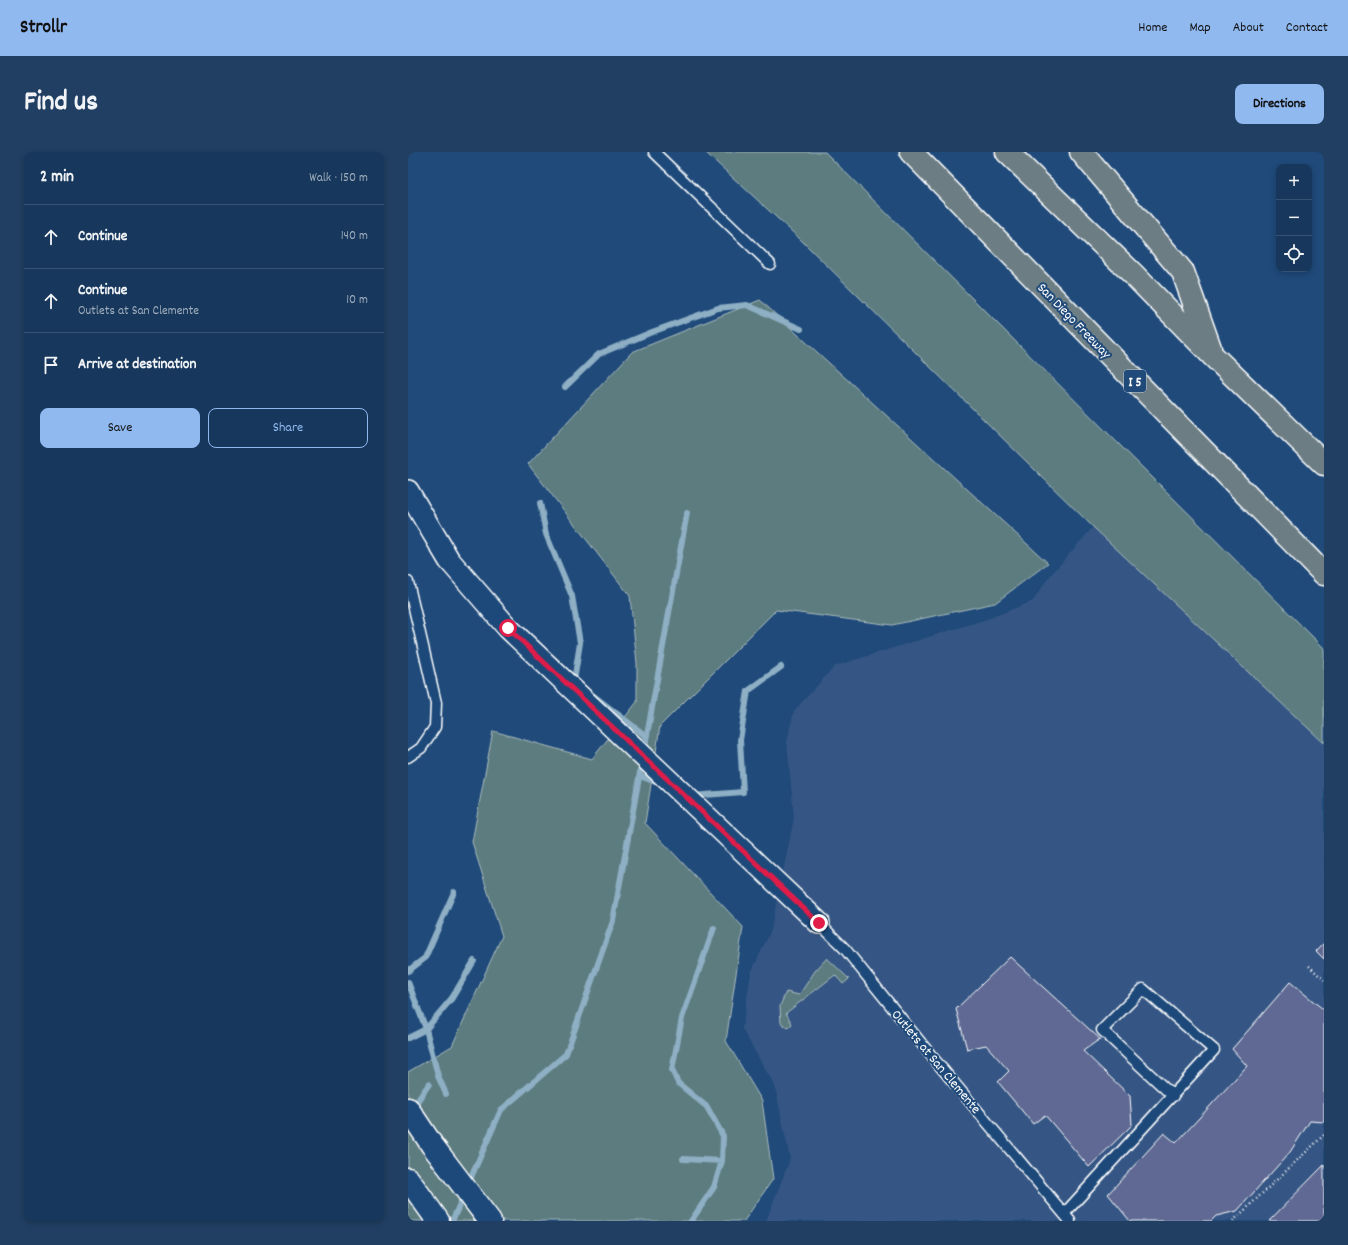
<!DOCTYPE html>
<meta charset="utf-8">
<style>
:root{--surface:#17385c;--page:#203f62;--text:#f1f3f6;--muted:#9eacbb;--line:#365272;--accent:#90b9f0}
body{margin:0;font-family:Dekko,sans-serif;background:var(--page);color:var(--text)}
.controls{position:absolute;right:12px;top:12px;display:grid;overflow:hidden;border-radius:8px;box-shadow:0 2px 6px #0003}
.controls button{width:36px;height:36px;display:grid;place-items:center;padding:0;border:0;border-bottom:1px solid var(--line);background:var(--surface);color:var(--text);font:20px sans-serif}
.stop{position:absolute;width:12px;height:12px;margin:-9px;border:3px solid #e11d48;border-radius:50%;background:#fff}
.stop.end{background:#e11d48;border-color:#fff;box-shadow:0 1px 4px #0008}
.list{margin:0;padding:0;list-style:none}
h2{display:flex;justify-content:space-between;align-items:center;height:52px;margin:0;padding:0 16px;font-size:17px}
h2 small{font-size:13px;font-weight:400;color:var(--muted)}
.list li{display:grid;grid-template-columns:26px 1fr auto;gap:12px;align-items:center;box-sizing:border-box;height:64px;padding:0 16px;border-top:1px solid var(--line)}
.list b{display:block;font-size:15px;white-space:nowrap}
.list p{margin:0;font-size:13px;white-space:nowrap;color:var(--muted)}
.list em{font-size:13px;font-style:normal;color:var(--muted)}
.actions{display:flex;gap:8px;padding:12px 16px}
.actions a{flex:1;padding:9px 0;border:1px solid var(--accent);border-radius:8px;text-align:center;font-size:14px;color:var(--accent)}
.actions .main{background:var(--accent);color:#111}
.icon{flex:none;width:22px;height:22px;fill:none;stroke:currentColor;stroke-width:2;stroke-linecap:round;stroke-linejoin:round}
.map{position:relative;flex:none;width:916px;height:1069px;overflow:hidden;border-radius:8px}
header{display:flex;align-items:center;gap:24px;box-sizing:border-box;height:56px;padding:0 20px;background:var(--accent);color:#111}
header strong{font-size:19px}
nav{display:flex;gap:22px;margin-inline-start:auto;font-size:14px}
.intro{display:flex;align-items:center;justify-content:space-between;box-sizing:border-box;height:96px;padding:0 24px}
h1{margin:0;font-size:28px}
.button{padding:10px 18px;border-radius:8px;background:var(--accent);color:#111;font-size:14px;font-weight:700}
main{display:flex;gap:24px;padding:0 24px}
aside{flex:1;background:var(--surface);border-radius:8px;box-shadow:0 2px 6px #0003}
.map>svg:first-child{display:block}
</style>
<header>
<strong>Strollr</strong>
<nav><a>Home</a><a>Map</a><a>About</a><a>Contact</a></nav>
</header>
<div class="intro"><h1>Find us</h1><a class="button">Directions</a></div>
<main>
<aside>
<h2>2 min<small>Walk · 150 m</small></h2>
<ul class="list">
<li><svg class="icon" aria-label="ahead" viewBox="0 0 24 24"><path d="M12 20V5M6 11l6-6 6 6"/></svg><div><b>Continue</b></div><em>140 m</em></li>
<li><svg class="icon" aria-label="ahead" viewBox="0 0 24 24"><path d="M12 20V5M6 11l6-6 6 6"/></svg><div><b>Continue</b><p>Outlets at San Clemente</p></div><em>10 m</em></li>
<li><svg class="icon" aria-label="arrive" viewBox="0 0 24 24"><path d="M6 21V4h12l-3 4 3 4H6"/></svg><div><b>Arrive at destination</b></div></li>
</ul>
<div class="actions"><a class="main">Save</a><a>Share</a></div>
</aside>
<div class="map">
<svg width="916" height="1069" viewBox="0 0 916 1069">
<rect width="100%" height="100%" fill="#1f4a7a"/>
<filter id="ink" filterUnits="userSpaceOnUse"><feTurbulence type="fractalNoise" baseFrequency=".025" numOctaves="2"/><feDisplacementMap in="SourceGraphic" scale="8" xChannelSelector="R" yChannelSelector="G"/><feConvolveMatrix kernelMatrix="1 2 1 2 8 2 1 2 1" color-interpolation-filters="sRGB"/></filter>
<g filter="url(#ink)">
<path fill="#365684" d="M685,375L916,591V1069H358L382,1007L367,934L334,877L343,821L363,778L386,666L379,589L386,559L427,514L582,466L625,449L641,425Z"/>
<path fill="#5b7b7f" stroke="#adbdbf" d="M297,0H417L916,496V591L685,375L392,87Z
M352,148L640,411L587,451L484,473L368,458L252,574L237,671L335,775L318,889L354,949L365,1027L336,1069H0V920L44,894L94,784L64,690L85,579L184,607L229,550V511L222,444L120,312L224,200Z
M419,806L441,827L435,832L427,823L378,861L384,872L380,876L373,871L372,854L378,840L391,843L407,819Z"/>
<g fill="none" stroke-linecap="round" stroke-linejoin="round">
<path stroke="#8eafc4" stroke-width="6" d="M157,235L191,202L244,180L310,156L339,153L393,177
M132,351L138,382L164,444L172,491L166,529L170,531
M183,542L238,584
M236,600L279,361
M232,624L253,632
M284,644L335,640L332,588L340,539L373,515
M0,819L17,806L46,740
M0,830L18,877L30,924L38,942
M0,886L18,877L44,846L66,809
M4,957L21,932
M275,1007L314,1009
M60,1032L93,958L158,902L205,769L234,609
M44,1069L56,1043
M283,1069L306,1035L314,1009L315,984L299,955L270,931L264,918L274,866L306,776"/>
</g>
<path fill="#5e6994" stroke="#fff" d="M916,791V807L908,799Z
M602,805L692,887L675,899L722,944L724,973L681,1015L637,963L625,972L590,930L601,919L578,893L559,897L548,857Z
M882,830L916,858V970L902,969L882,1000L829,1059L808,1064L803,1069H722L700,1042L756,981L768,991L839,914L824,897Z
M916,1013V1069H861Z"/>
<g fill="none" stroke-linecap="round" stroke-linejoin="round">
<g stroke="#fff" stroke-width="13">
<path id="service" d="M246,0L362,112
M0,430L28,551L27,575L13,596L0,605
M411,771L437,797L526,907L662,1069
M656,1062L806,898L735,837L694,878L765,944"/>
</g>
<g stroke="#fff" stroke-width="24">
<path id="minor" d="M0,339L41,408L100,476L411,771"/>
</g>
<g stroke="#fff" stroke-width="25">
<path id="secondary" d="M0,957L24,993L82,1069
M0,1027L30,1069"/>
</g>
<g stroke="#fff" stroke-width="25">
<path id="motorway" d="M503,0L916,422
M599,0L725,122L804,203L916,312
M673,0L775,120L802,196"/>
</g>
<path stroke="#fff" stroke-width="2.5" stroke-dasharray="1 3" stroke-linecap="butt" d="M901,814L916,828
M825,1069L916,983"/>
<use href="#service" stroke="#1f4a7a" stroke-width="10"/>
<use href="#minor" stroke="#1f4a7a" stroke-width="21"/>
<use href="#secondary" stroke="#1f4a7a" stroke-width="22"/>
<use href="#motorway" stroke="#6c7e84" stroke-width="22"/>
</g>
</g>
<g fill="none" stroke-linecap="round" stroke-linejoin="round" filter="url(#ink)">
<path stroke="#e11d48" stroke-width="5" d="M100,476L411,771"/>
</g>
<g text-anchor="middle" stroke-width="4" stroke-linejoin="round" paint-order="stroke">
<rect fill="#1f4a7a" stroke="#bcc9d7" stroke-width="1" x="716" y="218" width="22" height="22" rx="3"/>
<g font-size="13" font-weight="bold" fill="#fff">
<text x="727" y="234">I 5</text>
</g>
<g font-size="14" fill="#fff" stroke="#1f4a7a">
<text transform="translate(667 168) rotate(46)" y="5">San Diego Freeway</text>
<text transform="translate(529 909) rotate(50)" y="5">Outlets at San Clemente</text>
</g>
</g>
</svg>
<div class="controls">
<button>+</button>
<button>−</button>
<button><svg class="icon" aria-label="locate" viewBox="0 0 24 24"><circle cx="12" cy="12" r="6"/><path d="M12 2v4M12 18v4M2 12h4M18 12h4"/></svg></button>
</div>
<div class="stop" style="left:100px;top:476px"></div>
<div class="stop end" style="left:411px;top:771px"></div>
</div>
</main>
